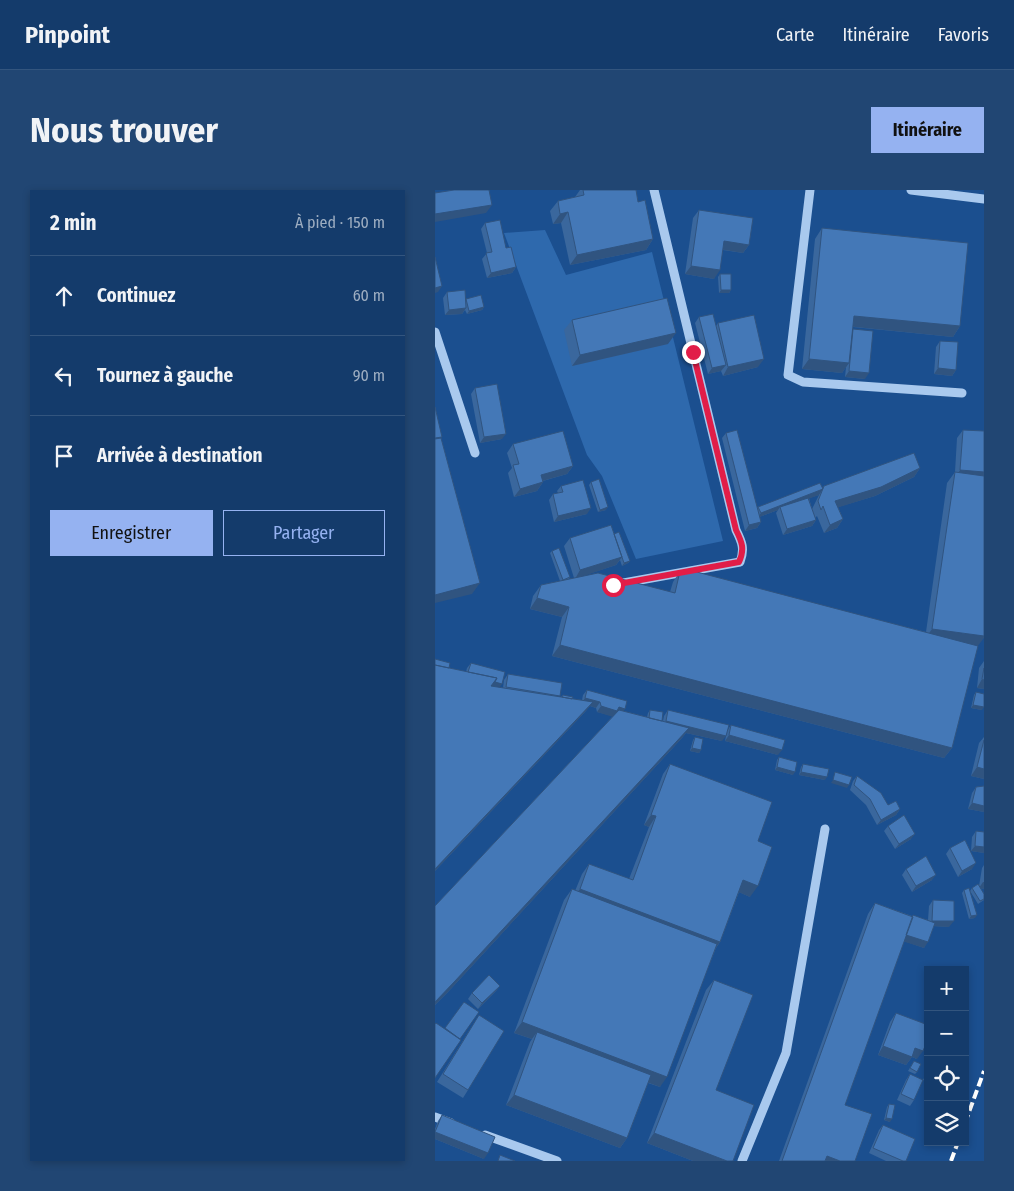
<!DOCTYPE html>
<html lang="fr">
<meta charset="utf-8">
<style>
:root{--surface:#143b6b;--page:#214673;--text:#f1f3f6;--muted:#9dadc1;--line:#33557e;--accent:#95b2f1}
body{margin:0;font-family:"Fira Sans Condensed",sans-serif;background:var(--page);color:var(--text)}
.controls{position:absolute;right:15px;bottom:15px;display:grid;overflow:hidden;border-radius:0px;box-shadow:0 2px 8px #0003}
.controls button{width:45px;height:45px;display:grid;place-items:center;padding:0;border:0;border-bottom:1px solid var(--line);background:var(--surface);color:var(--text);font:25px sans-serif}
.stop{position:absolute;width:15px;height:15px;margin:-11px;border:4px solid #e11d48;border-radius:50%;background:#fff}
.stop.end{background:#e11d48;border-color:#fff;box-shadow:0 1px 5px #0008}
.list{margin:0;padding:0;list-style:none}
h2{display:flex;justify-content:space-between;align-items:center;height:65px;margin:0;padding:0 20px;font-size:21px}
h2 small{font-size:16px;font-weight:400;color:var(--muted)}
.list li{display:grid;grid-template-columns:32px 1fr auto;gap:15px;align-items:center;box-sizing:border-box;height:80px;padding:0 20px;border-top:1px solid var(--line)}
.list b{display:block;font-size:19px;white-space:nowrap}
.list em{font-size:16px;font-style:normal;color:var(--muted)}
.actions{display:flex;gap:10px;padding:15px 20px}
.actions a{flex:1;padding:11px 0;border:1px solid var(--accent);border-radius:0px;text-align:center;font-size:18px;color:var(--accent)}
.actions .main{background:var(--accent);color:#111}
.icon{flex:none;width:28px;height:28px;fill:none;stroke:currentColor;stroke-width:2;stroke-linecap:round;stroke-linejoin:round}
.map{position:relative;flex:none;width:549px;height:971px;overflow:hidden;border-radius:0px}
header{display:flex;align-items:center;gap:30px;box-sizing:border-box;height:70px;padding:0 25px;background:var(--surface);border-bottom:1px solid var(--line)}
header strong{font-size:24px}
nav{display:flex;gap:28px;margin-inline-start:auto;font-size:18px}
.intro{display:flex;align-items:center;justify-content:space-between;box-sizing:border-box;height:120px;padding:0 30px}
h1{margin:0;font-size:35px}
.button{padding:12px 22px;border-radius:0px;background:var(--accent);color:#111;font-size:18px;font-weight:700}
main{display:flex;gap:30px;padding:0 30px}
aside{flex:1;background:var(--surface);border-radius:0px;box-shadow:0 2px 8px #0003}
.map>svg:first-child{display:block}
</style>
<header>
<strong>Pinpoint</strong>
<nav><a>Carte</a><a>Itinéraire</a><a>Favoris</a></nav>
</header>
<div class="intro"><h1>Nous trouver</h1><a class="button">Itinéraire</a></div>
<main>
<aside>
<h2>2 min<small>À pied · 150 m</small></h2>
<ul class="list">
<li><svg class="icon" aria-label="ahead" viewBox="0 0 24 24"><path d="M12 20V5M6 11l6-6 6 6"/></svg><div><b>Continuez</b></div><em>60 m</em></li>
<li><svg class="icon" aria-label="left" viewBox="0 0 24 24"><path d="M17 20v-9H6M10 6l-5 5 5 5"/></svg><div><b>Tournez à gauche</b></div><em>90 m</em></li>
<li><svg class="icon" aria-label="arrive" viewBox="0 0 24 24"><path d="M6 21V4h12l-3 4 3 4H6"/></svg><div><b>Arrivée à destination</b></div></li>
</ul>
<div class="actions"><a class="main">Enregistrer</a><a>Partager</a></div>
</aside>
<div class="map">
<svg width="549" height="971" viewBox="0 0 549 971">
<rect width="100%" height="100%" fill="#1b4f8f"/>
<path fill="#2e69ad" d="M110,40L131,85L217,62L288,351L201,369L167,286L152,265L69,43Z"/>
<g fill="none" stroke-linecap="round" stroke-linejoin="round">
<path stroke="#a9c9ee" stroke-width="9" d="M375,0L353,185L368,192L527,203
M476,0L549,9
M0,142L40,263
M183,394L305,372C310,359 307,352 301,340L219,0
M0,927L16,933
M50,945L122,971
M307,971L351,863L390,639"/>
<path stroke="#fff" stroke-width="4" stroke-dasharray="9 4" stroke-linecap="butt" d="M530,933L549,881
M516,971L523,952"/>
</g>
<path fill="#3a679d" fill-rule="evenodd" d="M145,0H201L203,12L218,49L211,60L135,75L126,33L118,34L115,21L123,11L140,7Z
M264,20L314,55L308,63L288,60L279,89L250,84L258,28Z
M50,33L71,58L81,77L77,83L52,88L47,69L52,63L46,39Z
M387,38L525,136L518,147L418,137L417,140L418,139L430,189L410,187L411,177L407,183L367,179L380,49Z
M285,84L296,100L294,103H284L283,87Z
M12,102L30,109L49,117L47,120L32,124L30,120L27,124L10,125L8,108Z
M264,127L281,136L283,133L323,177L288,186L286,181L273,184L260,133Z
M137,130L233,154L137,176L129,140Z
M505,151L521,180L517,186L499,184L501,157Z
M40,198L67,249L45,253L36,204Z
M528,240L542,457L517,558L509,568L117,466L127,427L95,419L98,406L106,395L125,391L115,363L117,361L135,387L134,389L139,388L129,356L135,348L179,344L195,371L193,373L187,376L185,370L181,375L144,387L235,402L238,392L245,381L491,442L512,293L520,282L522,248Z
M291,243L322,318L323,317L388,299L389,296L485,278L479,287L440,306L403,317L408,329L402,338L389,343L382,326L380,328L381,330L377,336L348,345L341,323L343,320L324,327L326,332L322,338L310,341L287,248ZM384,305L377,319L374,308Z
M78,254L138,276L132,284L108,291V292L102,301L79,307L73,283L77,278L72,263Z
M156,292L171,320L163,322L154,295Z
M126,296L152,324L119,332L114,310L118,304L123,303L122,301Z
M549,471V499L542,498L544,478Z
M36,473L65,497L68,498L69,490L73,484L124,507H126L128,505L137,509L147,510L148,505L152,500L188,521L212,527L213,523L215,520L228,531L229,526L233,520L287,551L251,543L247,548L13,802L0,815V716L178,526L162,522L161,518L155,516L150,522L0,681L14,478L31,482L32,478Z
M541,502L547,520L536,518L539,505Z
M296,535L343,565L290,551L292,541Z
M260,547L266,560L264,563L255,561L258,550Z
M549,547V589L536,586L544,553Z
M344,567L358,585L340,580L342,570Z
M235,574L323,651L315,707L304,702L285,752L281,758L225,897L213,893L192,948L185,958L71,915L95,852L97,849L79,843L129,710L137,699L140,701L147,684L154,674L194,689L214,637L209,635L228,584Z
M368,574L390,590L364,585L366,577Z
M422,586L453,615L465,619L461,625L442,635L431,615L415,600L418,591Z
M541,597L549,622L533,619L537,603Z
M453,636L476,649L460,659L449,641Z
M541,641L549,663L536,661L537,647Z
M515,658L537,679L523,687L511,664Z
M549,675V699L545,698L549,710L543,714L535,701L540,728L534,729L527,703L529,700L535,701L537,698L544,696L547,678Z
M471,679L497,690L477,702L467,685Z
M498,710L514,737L499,736L489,758L469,751L410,915L420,971H344L433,724L440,713L477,726L493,730L494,716Z
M279,790L281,900L298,971H258L212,953L271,800Z
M65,796L61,801L43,819L33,809L37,803Z
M461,823L482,869L477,867L471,875L443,865L455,832Z
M44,825L33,900L28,908L2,892Z
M479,871L482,882L480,884L473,881Z
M493,880V892L488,890Z
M475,884L479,910L475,916L462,910L471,890Z
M454,914L455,932L449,930L452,917Z
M7,925L49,969L0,949V939L3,931Z
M448,935L471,971H451L434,963L444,940Z"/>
<path fill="#305480" d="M57,15L51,23L0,32V24Z
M133,22L126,33L118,34L125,24Z
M218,49L211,60L135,75L142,65Z
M289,51L314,55L308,63L284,59Z
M256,76L285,80L279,89L250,84Z
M81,77L77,83L52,88L56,83Z
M7,96L3,102L0,103V98Z
M286,100H296L294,103H284Z
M49,117L47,120L32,124L34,121Z
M31,118L27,124L10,125L14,120Z
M419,126L525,136L518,147L411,136Z
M241,143L233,154L137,176L145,165Z
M329,169L323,177L288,186L293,177Z
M374,169L414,173L407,183L367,179Z
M291,175L286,181L273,184L277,178Z
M503,178L521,180L517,186L499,184Z
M414,181L434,183L430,189L410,187Z
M71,244L67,249L45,253L49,247Z
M138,276L132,284L100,293L106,285Z
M485,278L479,287L440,306L395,320L400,311Z
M525,280L549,282V290L520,289Z
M108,292L102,301L79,307L85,299Z
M388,299L384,305L346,319L345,317L343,320L322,328L326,323Z
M173,317L171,320L163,322L165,320Z
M156,318L152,324L119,332L123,326Z
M408,329L402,338L389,343L395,335Z
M381,330L377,336L348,345L352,339Z
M326,332L322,338L310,341L314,335Z
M187,367L181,375L140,389L145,380Z
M195,371L193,373L187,376L189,373Z
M45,393L37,404L0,413V405Z
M102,408L134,417L127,427L95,419Z
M497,439L549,446V448L542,457L490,449Z
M125,455L517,558L509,568L117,466Z
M33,485L67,494L63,500Z
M547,489L549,490V499L542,498Z
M150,508L165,512L161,518L155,516L150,522L0,681V679L146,514Z
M538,515L549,517L547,520L536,518Z
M166,516L184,517L190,519L186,525L178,527L162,522Z
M231,531L291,546L287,551L251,543L247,548L13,802L0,815V812Z
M294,545L347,560L343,565L290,551Z
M257,558L266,560L264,563L255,561Z
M342,577L360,582L358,585L340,580Z
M542,577L549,579V589L536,586Z
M366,582L392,587L390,590L364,585Z
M398,590L414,595L412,598L396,593Z
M537,613L549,616V622L533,619Z
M465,619L461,625L442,635L446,630Z
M216,625L221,626L214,637L209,635Z
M480,644L476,649L460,659L464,654Z
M540,656L549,657V663L536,661Z
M541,673L537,679L523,687L527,681Z
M501,685L497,690L477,702L481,696Z
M308,690L323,696L315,707L301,701Z
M548,692H549V699L544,698Z
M145,699L285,752L278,762L137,709Z
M542,725L540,728L534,729L536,726Z
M497,731H519L514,737L493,736Z
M471,745L493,752L489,758L467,751Z
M65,796L61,801L43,819L47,813Z
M87,832L232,887L225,897L99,850L102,842L97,849L79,843Z
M448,856L480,858L488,861L482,869L477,867L471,875L443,865Z
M79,905L192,948L185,958L71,915Z
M451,928L457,929L455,932L449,930Z
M0,942L53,963L49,969L0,949Z
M219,943L292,971H258L212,953Z
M392,966L405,971H388Z"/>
<path fill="#4478b7" stroke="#305480" d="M19,0H54L57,15L0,24V3Z
M148,0H201L203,12L210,10L218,49L142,65L133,22L125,24L123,11L149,5Z
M264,20L318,28L314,55L289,51L285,80L256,76Z
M65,30L71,58L76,57L81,77L56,83L51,63L57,62L50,33Z
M387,38L533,53L525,136L419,126L414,173L374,169Z
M0,67L7,96L0,98Z
M285,84H296V100H286Z
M30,100L31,118L14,120L12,102Z
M46,105L49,117L34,121L31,109Z
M232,108L241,143L145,165L137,130Z
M278,124L291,175L277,178L264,127Z
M319,125L329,169L293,177L283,133Z
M418,139L438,141L434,183L414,181Z
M505,151L523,152L521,180L503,178Z
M62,194L71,244L49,247L40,198Z
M0,217L7,247L0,248Z
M302,240L326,332L314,335L291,243Z
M528,240L549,241V282L525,280Z
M128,241L138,276L106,285L108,292L85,299L78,275L84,274L78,254Z
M6,248L45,393L0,405V249Z
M479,263L485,278L446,297L400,311L408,329L395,335L388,316L386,320L383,311L389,296Z
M520,282L549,286V446L497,439Z
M164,289L173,317L165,320L156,292Z
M148,290L156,318L123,326L118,304L128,302L126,296Z
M385,293L388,299L326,323L323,317Z
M373,308L381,330L352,339L345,317Z
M176,335L187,367L145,380L135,348Z
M184,342L195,371L189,373L179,344Z
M124,358L135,387L128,390L117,361Z
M245,381H258L543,456L517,558L125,455L134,417L102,408L106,395L163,383L240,403Z
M0,469L15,473L14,478L0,475Z
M36,473L70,482L67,494L60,492L62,488L33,482Z
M0,475L62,488L56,496L158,512L0,679Z
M549,478V490L547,489Z
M73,484L127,493L125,506L71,497Z
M152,500L192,511L190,519L184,517L182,521L166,516L165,512L150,508Z
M541,502L549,504V517L538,515Z
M128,505L138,507L137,509L127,507Z
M184,520L254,538L20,791L0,812V716Z
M215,520L228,522L227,531L214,528Z
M233,520L294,535L291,546L231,531Z
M296,535L350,550L347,560L294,545Z
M260,547L268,549L266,560L257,558Z
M549,550V579L542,577Z
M344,567L362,572L360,582L342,577Z
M235,574L337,612L323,651L337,657L323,696L308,690L285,752L145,699L154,674L198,690L221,626L216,625Z
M368,574L394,579L392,587L366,582Z
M400,582L417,587L414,595L398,590Z
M422,586L446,603L453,615L461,611L465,619L446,630L435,609L419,595Z
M549,596V616L537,613L541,597Z
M469,625L480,644L464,654L453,636Z
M541,641L549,642V657L540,656Z
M530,650L541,673L527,681L515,658Z
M491,666L501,685L481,696L471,679Z
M543,694L549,704V709L545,711L537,698Z
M534,698L542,725L536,726L529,700Z
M137,699L282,754L232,887L87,832Z
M498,710L519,711V731H497Z
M440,713L478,727L410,915L437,924L420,971H405L392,966L390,971H347Z
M478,725L500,733L493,752L471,745Z
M54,785L65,796L47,813L37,803Z
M279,790L318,805L281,900L319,915L298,971H292L219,943Z
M29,812L44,822L25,849L10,838Z
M461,823L493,835V849L488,861L480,858L477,867L448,856Z
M44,825L69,841L33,900L8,884Z
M1,833L26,850L0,888V834Z
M102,842L216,885L192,948L79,905Z
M479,871L486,874L482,882L475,878Z
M475,884L488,890L479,910L466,904Z
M454,914L460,915L457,929L451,928Z
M7,925L60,947L53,963L0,942Z
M448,935L480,949L471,971H468L438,958Z
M65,965L80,971H63Z"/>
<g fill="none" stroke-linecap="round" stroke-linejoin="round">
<path stroke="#e11d48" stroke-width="6" d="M178,395L304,372C310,359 307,352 301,340L258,162"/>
</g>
</svg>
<div class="controls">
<button>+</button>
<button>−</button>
<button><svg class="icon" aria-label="locate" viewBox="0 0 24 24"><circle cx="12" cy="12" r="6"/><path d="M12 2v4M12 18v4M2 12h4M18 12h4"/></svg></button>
<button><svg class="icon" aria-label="layers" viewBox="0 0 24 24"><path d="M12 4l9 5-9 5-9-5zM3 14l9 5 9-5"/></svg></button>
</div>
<div class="stop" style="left:178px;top:395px"></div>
<div class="stop end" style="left:258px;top:162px"></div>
</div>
</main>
